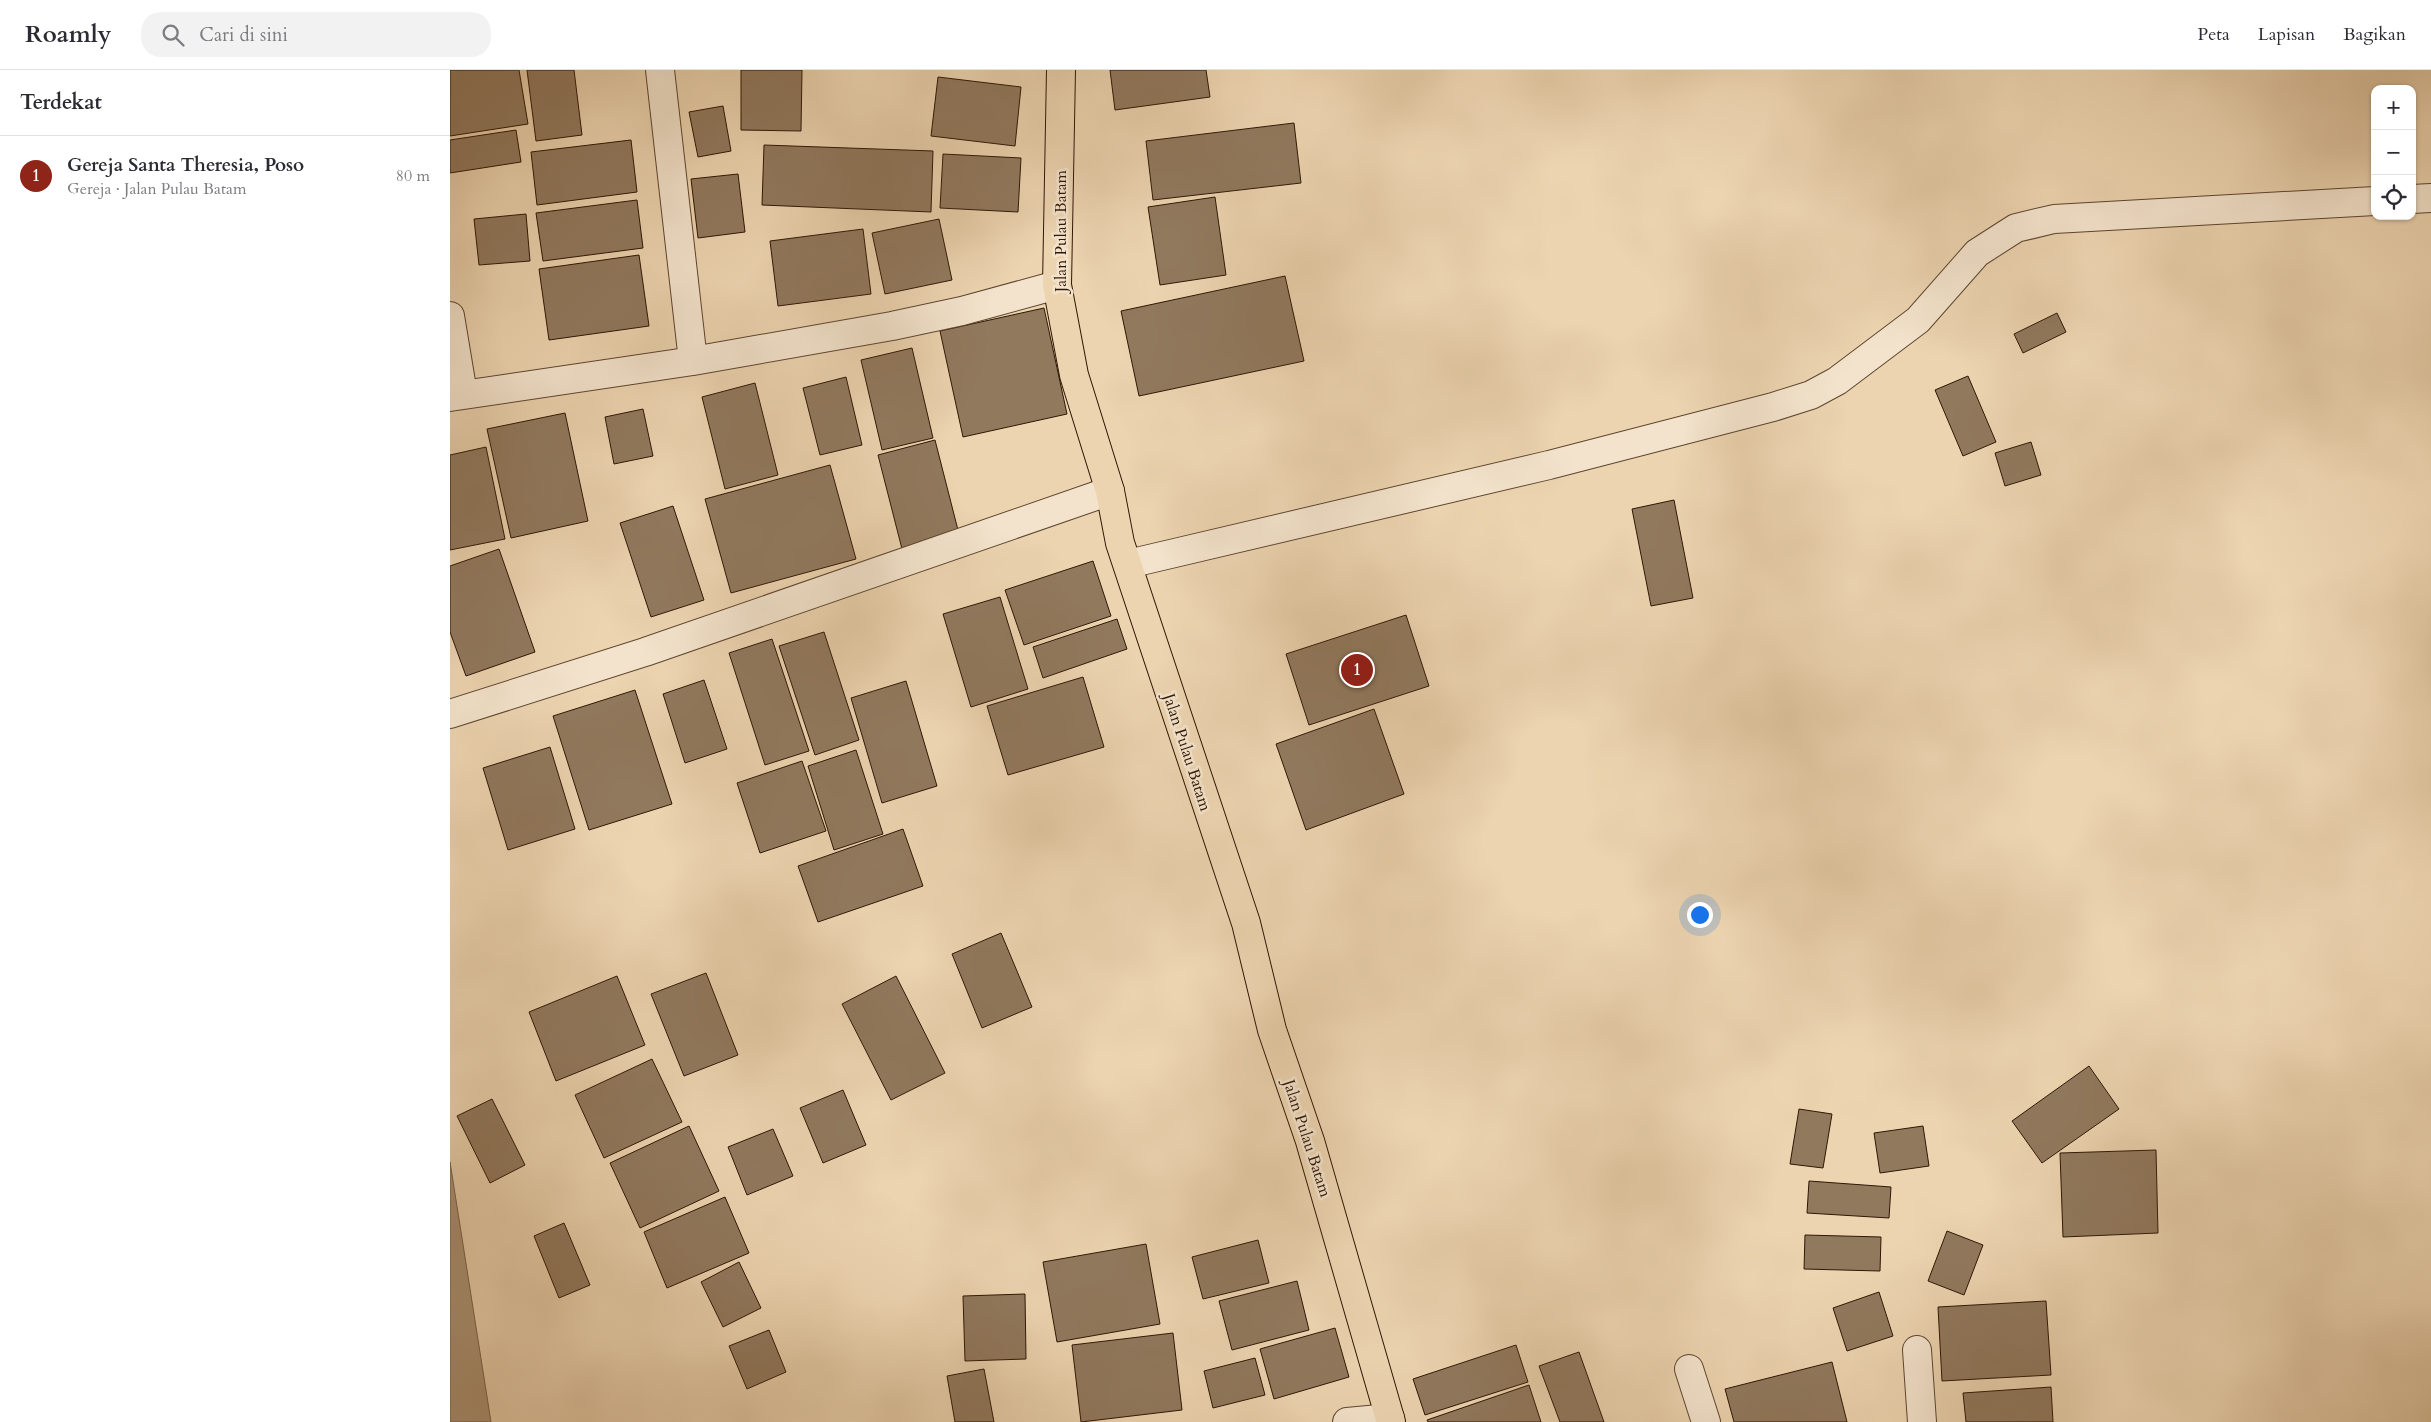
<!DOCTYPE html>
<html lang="id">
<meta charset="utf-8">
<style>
:root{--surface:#fff;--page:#f2f2f3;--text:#2b2b33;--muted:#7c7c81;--line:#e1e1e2;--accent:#8f2418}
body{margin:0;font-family:Cardo,serif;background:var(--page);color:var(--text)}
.controls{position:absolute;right:15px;top:15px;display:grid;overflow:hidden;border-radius:10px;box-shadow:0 1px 4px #0004}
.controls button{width:45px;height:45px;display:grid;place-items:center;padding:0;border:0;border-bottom:1px solid var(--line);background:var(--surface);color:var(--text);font:25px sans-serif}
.you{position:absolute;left:1249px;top:844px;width:18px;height:18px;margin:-12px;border:4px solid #fff;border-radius:50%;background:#1a73e8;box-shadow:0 0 0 8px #1a73e833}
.badge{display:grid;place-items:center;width:32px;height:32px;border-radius:50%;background:var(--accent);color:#fff;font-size:16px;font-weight:700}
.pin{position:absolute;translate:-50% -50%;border:2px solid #fff;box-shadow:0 1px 5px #0006}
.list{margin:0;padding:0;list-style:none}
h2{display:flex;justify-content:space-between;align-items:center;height:65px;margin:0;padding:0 20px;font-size:21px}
h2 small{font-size:16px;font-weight:400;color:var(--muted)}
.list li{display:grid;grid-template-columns:32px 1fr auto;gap:15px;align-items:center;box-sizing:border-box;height:80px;padding:0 20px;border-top:1px solid var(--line)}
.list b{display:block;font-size:19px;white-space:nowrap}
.list p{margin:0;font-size:16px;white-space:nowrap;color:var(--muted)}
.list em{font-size:16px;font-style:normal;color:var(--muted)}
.icon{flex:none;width:28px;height:28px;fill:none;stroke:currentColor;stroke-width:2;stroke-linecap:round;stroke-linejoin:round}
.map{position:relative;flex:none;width:1981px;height:1352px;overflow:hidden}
header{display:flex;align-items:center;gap:30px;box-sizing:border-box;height:70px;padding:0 25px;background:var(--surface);border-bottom:1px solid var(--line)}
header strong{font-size:24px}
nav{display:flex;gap:28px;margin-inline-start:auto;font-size:18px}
.search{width:350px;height:45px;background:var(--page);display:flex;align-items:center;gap:12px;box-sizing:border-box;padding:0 18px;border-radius:20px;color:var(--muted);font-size:19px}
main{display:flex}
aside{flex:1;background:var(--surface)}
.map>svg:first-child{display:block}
</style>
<header>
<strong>Roamly</strong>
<div class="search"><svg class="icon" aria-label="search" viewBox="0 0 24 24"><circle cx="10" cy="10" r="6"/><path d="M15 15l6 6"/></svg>Cari di sini</div>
<nav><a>Peta</a><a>Lapisan</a><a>Bagikan</a></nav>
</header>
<main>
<aside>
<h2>Terdekat<small></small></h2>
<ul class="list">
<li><span class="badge">1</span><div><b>Gereja Santa Theresia, Poso</b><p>Gereja · Jalan Pulau Batam</p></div><em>80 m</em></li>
</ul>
</aside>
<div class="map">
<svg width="1981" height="1352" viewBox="0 0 1981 1352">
<rect width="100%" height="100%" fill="#ecd4b0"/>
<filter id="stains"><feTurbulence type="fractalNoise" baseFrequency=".004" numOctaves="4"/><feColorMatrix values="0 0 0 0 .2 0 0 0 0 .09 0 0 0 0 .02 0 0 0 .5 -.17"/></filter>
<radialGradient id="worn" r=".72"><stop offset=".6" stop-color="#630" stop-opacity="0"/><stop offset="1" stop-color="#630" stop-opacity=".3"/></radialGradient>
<path fill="#ac9476" stroke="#7a6249" d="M0,1092L41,1352H0Z"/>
<path fill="#91795e" stroke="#2f1705" d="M0,0H69L78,54L0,66Z
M77,0H124L132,65L86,71Z
M291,0H352L351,61L291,60Z
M660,0H756L760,27L665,40Z
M488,7L571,17L565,76L481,66Z
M273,36L281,81L248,87L239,42Z
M844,53L851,113L703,130L696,71Z
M66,60L71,92L0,103V70Z
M181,70L187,122L87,135L81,82Z
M314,75L483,81L481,142L312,135Z
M493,84L571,88L568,142L490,138Z
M288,104L295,162L248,168L241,109Z
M765,127L776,205L710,215L698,137Z
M187,130L193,178L93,191L86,143Z
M76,144L80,191L29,195L24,149Z
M489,149L502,210L435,224L422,163Z
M413,159L421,224L328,236L320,171Z
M189,185L199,256L99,270L89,199Z
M835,206L854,291L689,326L671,241Z
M594,238L617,344L513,367L490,261Z
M1607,243L1616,262L1573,283L1564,264Z
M462,278L483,368L432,380L411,290Z
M1518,306L1546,372L1513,386L1485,320Z
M396,307L412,375L370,385L353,318Z
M305,313L328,405L275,419L252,327Z
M193,339L203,386L164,394L155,347Z
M115,343L138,451L61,468L37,359Z
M485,370L509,464L452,479L428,385Z
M1581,372L1591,405L1555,416L1545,383Z
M36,377L55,469L0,480V385Z
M380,395L406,489L281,523L255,429Z
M1224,430L1243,528L1201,536L1182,439Z
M223,436L254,530L201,547L170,453Z
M49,479L85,582L16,606L0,562V496Z
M643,491L661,546L574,575L555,520Z
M550,527L578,619L521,637L493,544Z
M956,545L979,616L859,655L836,584Z
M667,549L677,579L593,608L583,577Z
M374,562L409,670L365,685L329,576Z
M322,569L359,681L315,695L279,583Z
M633,607L654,677L558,705L537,636Z
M254,610L277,679L235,693L213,624Z
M456,611L487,716L432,733L401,628Z
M185,620L222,734L139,760L103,646Z
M924,639L954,724L856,760L826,674Z
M100,677L125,759L58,780L33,698Z
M406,680L433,764L384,780L358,696Z
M352,691L376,761L310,783L287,713Z
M453,759L473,816L368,852L348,796Z
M551,863L582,937L532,958L502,884Z
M256,903L288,985L234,1006L201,924Z
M167,906L195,975L106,1011L79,942Z
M446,906L495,1003L441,1030L392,934Z
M202,989L232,1052L154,1088L125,1025Z
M1639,996L1669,1039L1592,1093L1562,1051Z
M393,1020L416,1075L373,1093L350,1038Z
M42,1029L75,1095L40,1113L7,1046Z
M1349,1039L1382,1044L1373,1098L1340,1094Z
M239,1056L269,1121L190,1158L160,1093Z
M1473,1056L1479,1096L1430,1103L1424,1063Z
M323,1059L343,1106L297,1125L278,1077Z
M1706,1080L1708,1163L1613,1167L1610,1083Z
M1359,1111L1441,1117L1439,1148L1357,1143Z
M275,1127L299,1183L217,1218L194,1162Z
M114,1153L140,1215L109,1228L84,1166Z
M1497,1161L1533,1175L1514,1225L1478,1211Z
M1355,1165L1431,1167L1430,1201L1354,1199Z
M808,1170L819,1213L753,1229L742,1187Z
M696,1174L710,1254L607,1272L593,1192Z
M289,1192L311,1238L273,1257L251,1212Z
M847,1211L859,1260L782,1280L769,1231Z
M1429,1222L1443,1266L1397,1281L1383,1238Z
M575,1224L576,1289L515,1291L513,1226Z
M1596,1231L1601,1305L1492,1311L1488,1237Z
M885,1258L899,1307L824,1329L810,1279Z
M319,1260L336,1302L297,1319L279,1276Z
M723,1263L732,1340L631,1352L622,1275Z
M1066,1275L1078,1312L975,1345L963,1309Z
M1129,1282L1154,1352H1110L1089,1296Z
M805,1288L815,1325L763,1338L754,1301Z
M1382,1292L1397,1352H1284L1275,1319Z
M534,1299L544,1352H505L497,1306Z
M1079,1315L1091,1352H978L977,1350Z
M1601,1317L1603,1352H1516L1513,1323Z"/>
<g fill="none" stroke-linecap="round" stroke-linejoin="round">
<g stroke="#5e4630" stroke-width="30">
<path id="minor" d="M210,0L243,291
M1962,129L1981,128
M0,246L13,324
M0,327L243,291L442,256L512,241L607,215
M678,494L1099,395L1323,337L1361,325L1387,311L1468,250L1527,183L1566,158L1604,149L1925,131
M0,644L195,582L660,421
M1467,1280L1472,1352
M1239,1299L1256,1352
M897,1352L940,1348"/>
</g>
<g stroke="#2f1705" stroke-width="30">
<path id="highway" d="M611,0L607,215L624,305L660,421L670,473L796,853L822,960L860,1071L941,1352"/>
</g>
<use href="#minor" stroke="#f3e3cc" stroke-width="28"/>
<use href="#highway" stroke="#ecd4b0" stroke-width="28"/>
</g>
<g text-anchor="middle" stroke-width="5" stroke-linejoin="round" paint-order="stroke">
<g font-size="16" fill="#2f1705" stroke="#f3e3cc">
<text transform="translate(610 161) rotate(-90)" y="6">Jalan Pulau Batam</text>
<text transform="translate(738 682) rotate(72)" y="6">Jalan Pulau Batam</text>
<text transform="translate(858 1068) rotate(72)" y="6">Jalan Pulau Batam</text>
</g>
</g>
<rect width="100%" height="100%" filter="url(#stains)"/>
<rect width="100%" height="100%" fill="url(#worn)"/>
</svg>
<div class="controls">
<button>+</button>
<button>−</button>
<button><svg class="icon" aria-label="locate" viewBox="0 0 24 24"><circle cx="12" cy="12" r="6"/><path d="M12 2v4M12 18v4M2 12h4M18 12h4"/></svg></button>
</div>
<div class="you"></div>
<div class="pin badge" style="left:907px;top:600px">1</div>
</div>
</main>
